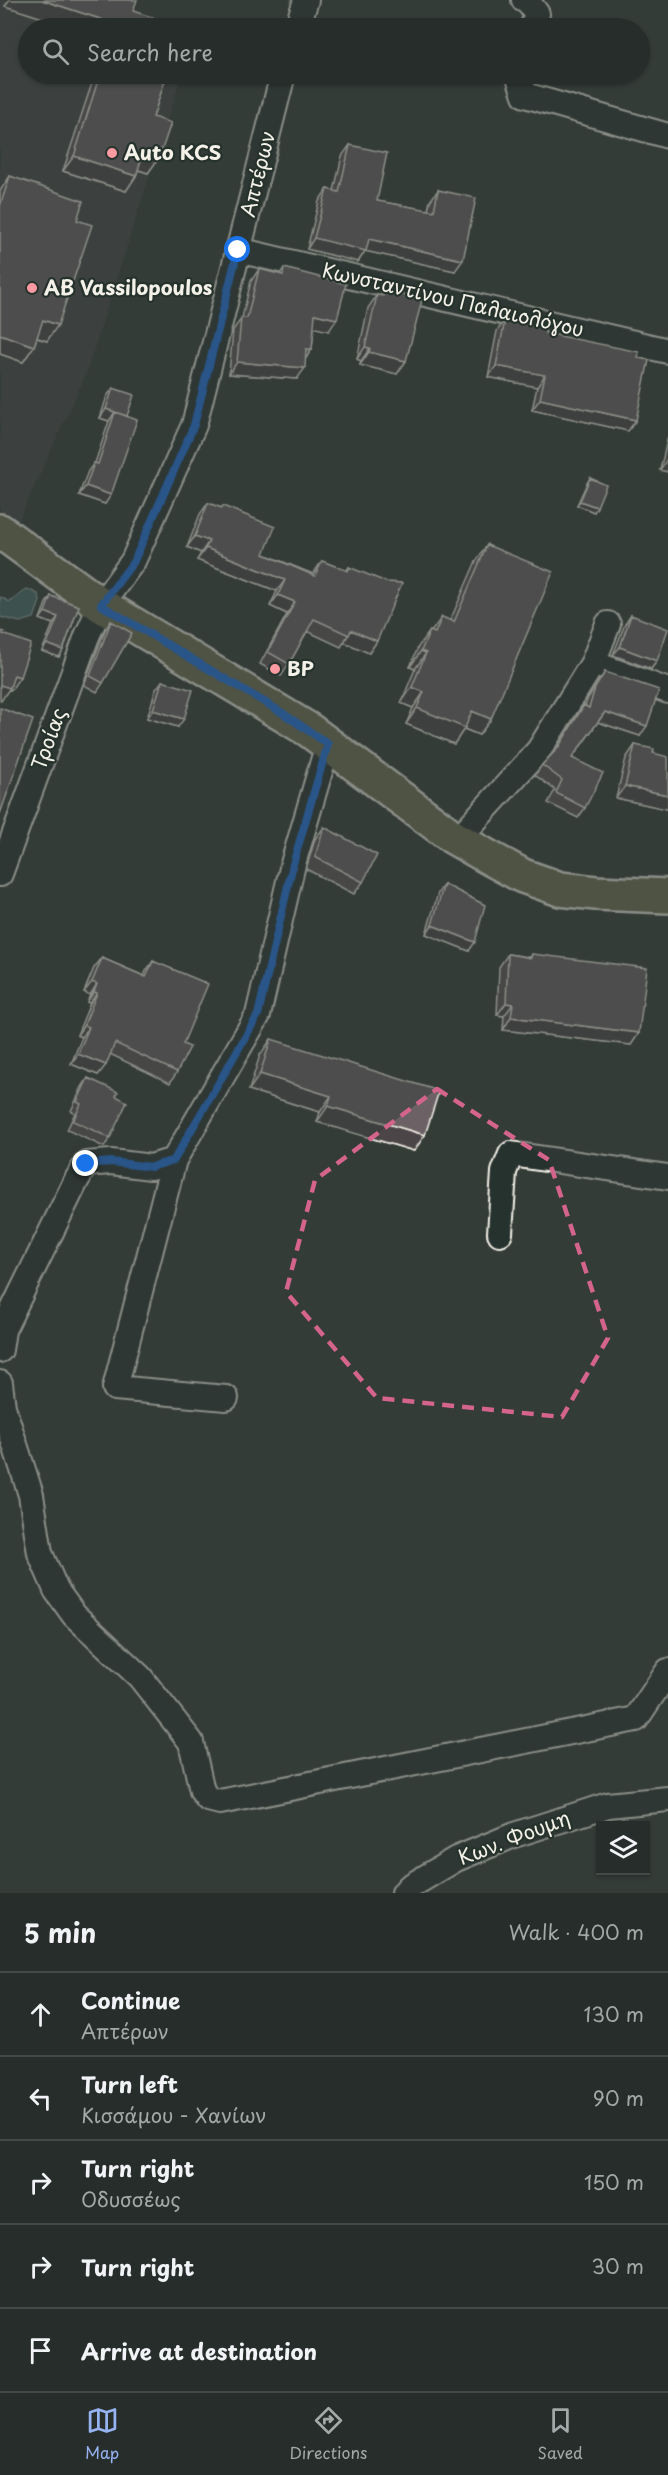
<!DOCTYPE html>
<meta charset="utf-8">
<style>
:root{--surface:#272d2a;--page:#333936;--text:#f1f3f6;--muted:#a4a8a8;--line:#434947;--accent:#95b2f1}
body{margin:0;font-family:"Playpen Sans",sans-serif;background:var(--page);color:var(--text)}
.controls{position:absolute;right:18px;bottom:18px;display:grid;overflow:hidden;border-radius:0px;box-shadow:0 2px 4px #0004}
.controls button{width:54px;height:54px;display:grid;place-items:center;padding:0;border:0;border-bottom:2px solid var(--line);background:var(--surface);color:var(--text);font:30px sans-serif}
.stop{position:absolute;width:18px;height:18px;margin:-14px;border:4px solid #1a73e8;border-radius:50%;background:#fff}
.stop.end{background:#1a73e8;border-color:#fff;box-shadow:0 2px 6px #0008}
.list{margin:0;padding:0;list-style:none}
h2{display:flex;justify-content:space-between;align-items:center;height:78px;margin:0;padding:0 24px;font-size:26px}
h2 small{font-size:20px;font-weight:400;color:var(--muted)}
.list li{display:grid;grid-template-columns:39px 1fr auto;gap:18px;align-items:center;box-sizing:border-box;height:84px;padding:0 24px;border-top:2px solid var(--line)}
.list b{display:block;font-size:22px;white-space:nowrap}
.list p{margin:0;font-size:20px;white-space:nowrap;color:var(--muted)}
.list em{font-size:20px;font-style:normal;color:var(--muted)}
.icon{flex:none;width:33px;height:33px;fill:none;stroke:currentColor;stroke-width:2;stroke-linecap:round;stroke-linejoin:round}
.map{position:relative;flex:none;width:668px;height:1893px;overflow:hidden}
.search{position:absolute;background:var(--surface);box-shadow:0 2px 4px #0004;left:18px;right:18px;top:18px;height:66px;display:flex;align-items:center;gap:15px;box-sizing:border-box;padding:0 21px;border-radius:33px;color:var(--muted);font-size:22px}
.sheet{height:498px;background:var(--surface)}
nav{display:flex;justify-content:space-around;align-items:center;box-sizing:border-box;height:84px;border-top:2px solid var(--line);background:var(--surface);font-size:16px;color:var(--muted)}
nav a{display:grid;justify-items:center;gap:3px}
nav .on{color:var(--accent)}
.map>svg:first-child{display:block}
</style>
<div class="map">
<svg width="668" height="1893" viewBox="0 0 668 1893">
<rect width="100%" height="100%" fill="#343c38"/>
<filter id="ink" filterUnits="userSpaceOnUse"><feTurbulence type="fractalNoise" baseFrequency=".0167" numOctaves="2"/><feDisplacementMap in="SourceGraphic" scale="12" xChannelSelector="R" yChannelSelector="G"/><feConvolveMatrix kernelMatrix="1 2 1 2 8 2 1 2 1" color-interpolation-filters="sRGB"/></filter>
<g filter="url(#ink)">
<path fill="#454746" d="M0,0H97L191,28H28V74H182L86,374L17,524L0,513Z"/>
<path fill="#466b69" stroke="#8ca19c" stroke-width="1.5" d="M27,589L38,594L40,601L34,618L20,622L0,617V597L10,602Z"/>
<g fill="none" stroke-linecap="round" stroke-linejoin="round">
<g stroke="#f4f1e8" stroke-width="28">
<path id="minor" d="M524,0L528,2L537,14L532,28
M297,28L306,0
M518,74L525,95L668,136
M238,250L668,351
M593,663L668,691
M457,840L539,750L593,663L608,624
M0,874L87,636L101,605L133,561L194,425L283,74
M500,1233L504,1172L511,1154L668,1177
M0,1350L3,1330L76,1181L86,1164L111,1162L151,1167L174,1160
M0,1383L3,1407L31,1495L40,1553L56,1590L74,1615L140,1677L191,1742L202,1791L208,1799L220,1802L636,1719L668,1671
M226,1398L115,1388L174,1160L258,1015L293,864L328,744
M404,1893L409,1887L456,1859L514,1835L608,1805L668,1799"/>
</g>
<g stroke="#f4f1e8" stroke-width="38">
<path id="primary" d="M0,531L101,605L309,730L453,837L488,857L523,876L560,889L596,893L668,896"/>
</g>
<use href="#minor" stroke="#26332d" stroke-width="24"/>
<use href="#primary" stroke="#706f52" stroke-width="33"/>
</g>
<path fill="#5d5458" stroke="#f4f1e8" stroke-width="1.5" d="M95,74H167L153,117L159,158L148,173L138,170L136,176L126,191L63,171Z
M350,145L377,201L428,210L430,201L438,190L455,271L365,251L358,262L307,249L319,201L327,189L334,191L342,156Z
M10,176L77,220L47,341L37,338L34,346L23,362L0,354V191Z
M284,268L329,331L314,327L312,349L306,358L297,379L229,374L233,330L242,318L251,281L259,269L280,274Z
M384,290L406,361L397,374L360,365L361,361L357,359L368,308L377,295L380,296Z
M505,320L545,333L638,358L636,420L628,431L532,410L537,387L488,377L497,331Z
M113,388L127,416L105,504L79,495L88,471L94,463H95L109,421L100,418L107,396Z
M668,436V472L660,470Z
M590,478L597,507L594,512L577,505L587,483Z
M208,503L221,508L223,506L264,554L313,574L322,561L346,571L349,567L377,641L369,653L344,642L341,647L307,631L289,664L281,676L260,664L287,614L270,606L277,591L197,560L201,553L187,547L200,514Z
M487,545L491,719L479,735L464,729L454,744L406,724L413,708L401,703L415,669L410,667L418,647L430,631L431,632L442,617L450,621L476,561Z
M51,596L79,606L63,650L59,657L42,651L53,624L40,619L46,603Z
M631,615L657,661L651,669L613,655L625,624Z
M111,621L103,683L97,692L84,685L105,630Z
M605,672L640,736L598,722L572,758L585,808L578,818L548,803L555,790L535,775L542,765L555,750L577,715L584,705L585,706L588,698Z
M162,681L178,727L147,718L156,689Z
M635,745L653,753L666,809L616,798L626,758Z
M324,827L363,882L354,894L306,869L315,839Z
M444,884L469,951L426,934L438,893Z
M508,954L529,957L532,954L639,1033L631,1045L503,1030L504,1016L497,1015L499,967Z
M102,958L144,976L146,971L153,961L183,1044L177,1072L170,1083L110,1054L98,1075L71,1064L82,1037L77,1035L90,1003L87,1002L90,995L84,992L94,968Z
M271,1039L414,1151L317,1122L320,1112L249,1090L260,1055Z
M88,1078L116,1096L110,1138L104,1147L67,1130L75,1113L71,1111L82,1087Z"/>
<path fill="#4c4547" stroke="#f4f1e8" stroke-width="1.5" d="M9,0H42L116,24L113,28H74L5,6Z
M143,154L159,158L148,173L133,168Z
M74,156L136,176L126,191L63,171Z
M314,238L369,239L463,260L455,271L365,251L358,262L307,249Z
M315,314L337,319L329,331L307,326Z
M43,320L58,325L47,341L32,336Z
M0,334L34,346L23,362L0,354Z
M365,347L370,348L361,361L357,359Z
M306,349H312L304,361Z
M369,352L406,361L397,374L360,365Z
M237,362L305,368L297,379L229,374Z
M496,366L545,375L537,387L488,377Z
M540,399L636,420L628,431L532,410Z
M106,409L127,416L115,412L109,421L100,418Z
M668,458V472L660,470Z
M86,486L111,495L105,504L79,495Z
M580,501L597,507L594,512L577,505Z
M195,536L209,541L201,553L187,547Z
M206,548L285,580L277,591L197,560Z
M278,595L295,602L287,614L270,606Z
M45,612L58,617L53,624L40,619Z
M351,630L377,641L369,653L344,642Z
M47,644L63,650L59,657L42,651Z
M620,647L657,661L651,669L613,655Z
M421,651L426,653L415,669L410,667Z
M14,675L20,677L11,690L9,689L1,701L0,700V685Z
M412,687L424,692L413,708L401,703Z
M417,708L472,711L491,719L479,735L464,729L454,744L406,724Z
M153,710L184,719L178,727L147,718Z
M605,712L647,726L640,736L598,722Z
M625,786L668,795V807L666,809L616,798Z
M432,925L475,942L469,951L426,934Z
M92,982L97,984L90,995L84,992Z
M94,992L97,993L90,1003L87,1002Z
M506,1003L513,1004L504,1016L497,1015Z
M511,1017L639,1033L631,1045L503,1030Z
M84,1025L89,1027L82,1037L77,1035Z
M78,1054L106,1065L98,1075L71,1064Z
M260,1074L331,1096L320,1112L249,1090Z
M328,1106L425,1135L414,1151L317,1122Z"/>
<path fill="#6c6266" stroke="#f4f1e8" stroke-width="1.5" d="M42,0H137L133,11L182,27V28H115L116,24Z
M100,74H167L153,117L171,123L159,158L143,154L136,176L74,156Z
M350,145L387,153L377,201L434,211L438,190L476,198L463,260L369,239L366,251L314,238L327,189L339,192Z
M10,176L83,201L77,220L92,225L58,325L43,320L34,346L0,334V206Z
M284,268L346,284L337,319L315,314L312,349H306L305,368L237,362L241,318H247L259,269L283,275Z
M384,290L422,300L406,361L369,352L370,348L365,347L377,295L383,296Z
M505,320L546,328L545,333L639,352L638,358L649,360L636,420L540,399L545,375L496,366Z
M113,388L134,395L127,416L106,409Z
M115,412L137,420L111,495L86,486L94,463L98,464Z
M590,478L606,485L597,507L580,501Z
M208,503L222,508L223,506L275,527L264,554L315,576L322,561L348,571L349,567L386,582L402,583L377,641L351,630L349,635L314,619L289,664L268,652L295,602L278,595L285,580L206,548L209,541L195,536Z
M487,545L553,572L491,719L472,711L465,728L417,708L424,692L412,687L426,653L421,651L430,631L435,633L442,617L454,622Z
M51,596L79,606L63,650L47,644L58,617L45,612Z
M631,615L668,629L657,661L620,647Z
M111,621L132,633L103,683L90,676Z
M0,631L4,632L3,634L31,644L20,677L14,675L10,688L0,685Z
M605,672L659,690L647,726L605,712L572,758L603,773L585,808L556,793L562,780L542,765L558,748L584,705L589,708L595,688Z
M162,681L193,690L184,719L153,710Z
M0,708L33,720L0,814Z
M635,745L654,749L653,753L668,757V795L625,786Z
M324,827L377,855L363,882L315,857Z
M444,884L485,905L475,942L432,925Z
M508,954L531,958L532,954L647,968L639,1033L511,1017L513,1004L506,1003Z
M102,958L146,977L153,961L208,984L183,1044L190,1047L177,1072L115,1043L106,1065L78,1054L89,1027L84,1025L97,993L94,992L97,984L92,982Z
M271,1039L439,1091L425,1135L328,1106L331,1096L260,1074Z
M88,1078L118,1092L116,1096L127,1102L110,1138L73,1121L81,1104L77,1102Z"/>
</g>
<g fill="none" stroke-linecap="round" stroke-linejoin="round" filter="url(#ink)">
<path stroke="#1a73e8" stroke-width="8" d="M86,1164L111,1162L151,1167L174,1160L258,1015L293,864L328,744L281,712L101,605L134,561L194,425L238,250"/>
</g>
<path d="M0 0H668V1893H0ZM437,1089L549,1160L608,1338L562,1417L377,1398L286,1292L315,1180Z" fill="#343c38" fill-opacity=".55" fill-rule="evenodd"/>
<path fill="none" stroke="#d4648c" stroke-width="4.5" stroke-dasharray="12 8" stroke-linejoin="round" d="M437,1089L549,1160L608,1338L562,1417L377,1398L286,1292L315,1180Z"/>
<g fill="#ff9aa2" stroke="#26332d" stroke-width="2">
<circle cx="112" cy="153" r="6"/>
<circle cx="32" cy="288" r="6"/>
<circle cx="275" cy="669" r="6"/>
</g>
<g text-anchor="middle" stroke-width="4.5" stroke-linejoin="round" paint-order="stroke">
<g font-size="20" font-weight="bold" fill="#f4f1e8" stroke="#26332d" text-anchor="start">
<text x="124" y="160">Auto KCS</text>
<text x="44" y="295">AB Vassilopoulos</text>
<text x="287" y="676">BP</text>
</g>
<g font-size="20" fill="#f4f1e8" stroke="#26332d">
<text transform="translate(258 174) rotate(-76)" y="7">Απτέρων</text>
<text transform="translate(453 300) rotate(13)" y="7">Κωνσταντίνου Παλαιολόγου</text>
<text transform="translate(49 739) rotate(-70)" y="7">Τροίας</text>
<text transform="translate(514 1838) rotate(-21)" y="7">Κων. Φουμη</text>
</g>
</g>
</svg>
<div class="controls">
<button><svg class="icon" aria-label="layers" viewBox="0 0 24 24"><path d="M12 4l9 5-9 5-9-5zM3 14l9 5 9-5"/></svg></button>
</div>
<div class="stop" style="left:238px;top:250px"></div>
<div class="stop end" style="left:86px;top:1164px"></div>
<div class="search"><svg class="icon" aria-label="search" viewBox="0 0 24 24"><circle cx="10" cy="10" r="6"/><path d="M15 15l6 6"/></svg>Search here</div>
</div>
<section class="sheet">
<h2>5 min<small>Walk · 400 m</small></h2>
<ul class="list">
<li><svg class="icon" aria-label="ahead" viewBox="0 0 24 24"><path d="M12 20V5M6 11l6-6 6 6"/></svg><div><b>Continue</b><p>Απτέρων</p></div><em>130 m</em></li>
<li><svg class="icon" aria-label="left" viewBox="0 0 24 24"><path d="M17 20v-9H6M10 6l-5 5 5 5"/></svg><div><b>Turn left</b><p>Κισσάμου - Χανίων</p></div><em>90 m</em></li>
<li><svg class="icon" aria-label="right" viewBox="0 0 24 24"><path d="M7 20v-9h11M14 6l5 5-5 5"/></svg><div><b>Turn right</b><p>Οδυσσέως</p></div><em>150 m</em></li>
<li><svg class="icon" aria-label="right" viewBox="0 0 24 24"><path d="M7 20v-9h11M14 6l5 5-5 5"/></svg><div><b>Turn right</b></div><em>30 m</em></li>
<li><svg class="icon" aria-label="arrive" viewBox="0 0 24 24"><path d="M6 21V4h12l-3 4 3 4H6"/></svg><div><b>Arrive at destination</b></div></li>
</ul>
</section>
<nav>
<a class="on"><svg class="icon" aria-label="map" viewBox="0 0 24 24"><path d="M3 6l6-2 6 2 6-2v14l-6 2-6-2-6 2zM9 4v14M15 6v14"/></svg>Map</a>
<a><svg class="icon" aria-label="directions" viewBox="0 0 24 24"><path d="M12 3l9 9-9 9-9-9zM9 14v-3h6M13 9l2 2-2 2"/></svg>Directions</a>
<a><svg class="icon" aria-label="saved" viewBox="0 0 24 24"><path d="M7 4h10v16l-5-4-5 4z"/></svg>Saved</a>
</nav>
